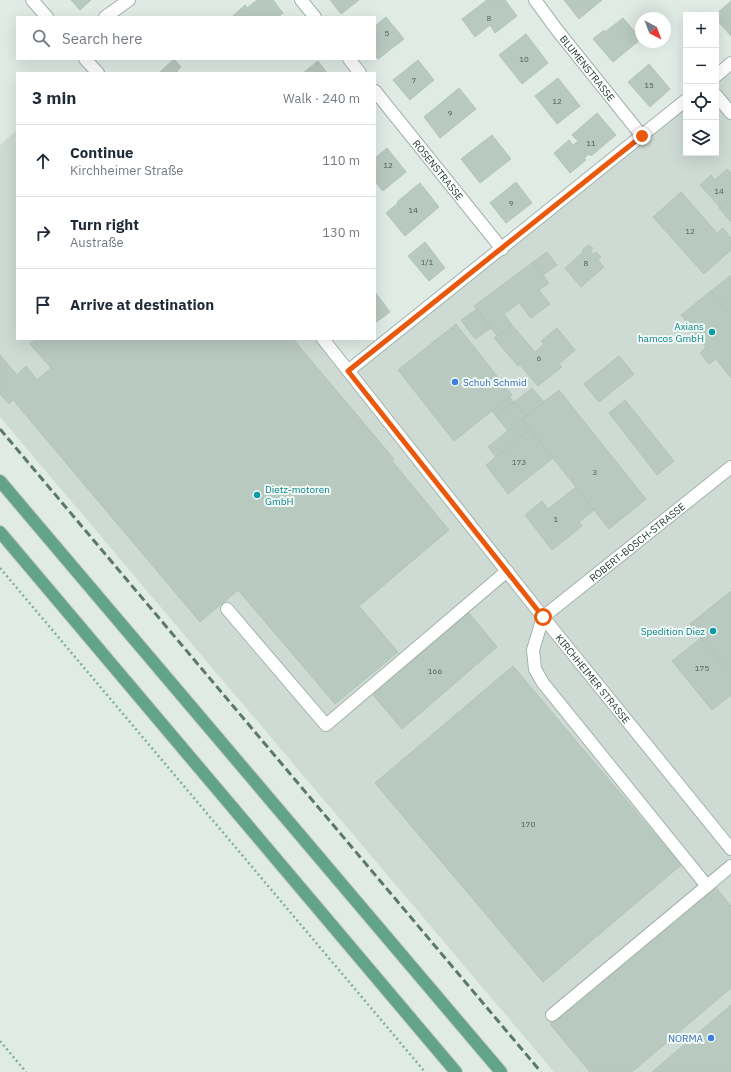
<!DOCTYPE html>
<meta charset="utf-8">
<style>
:root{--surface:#fff;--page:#f6f6f7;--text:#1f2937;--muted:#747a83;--line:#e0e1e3}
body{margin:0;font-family:"IBM Plex Sans",sans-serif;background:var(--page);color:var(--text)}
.controls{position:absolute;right:12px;top:12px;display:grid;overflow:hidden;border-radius:0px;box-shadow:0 4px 16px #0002}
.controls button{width:36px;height:36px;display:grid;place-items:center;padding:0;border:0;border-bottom:1px solid var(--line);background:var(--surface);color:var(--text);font:20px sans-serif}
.compass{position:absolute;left:635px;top:12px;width:36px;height:36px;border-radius:50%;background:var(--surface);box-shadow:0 4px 16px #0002;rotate:138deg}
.stop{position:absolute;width:12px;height:12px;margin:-9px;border:3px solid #ea580c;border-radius:50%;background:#fff}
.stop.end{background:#ea580c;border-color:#fff;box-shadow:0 1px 4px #0008}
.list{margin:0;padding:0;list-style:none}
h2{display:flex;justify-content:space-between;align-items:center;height:52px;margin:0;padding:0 16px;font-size:17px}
h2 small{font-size:13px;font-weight:400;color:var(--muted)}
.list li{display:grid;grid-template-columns:26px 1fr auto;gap:12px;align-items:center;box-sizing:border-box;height:72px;padding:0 16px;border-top:1px solid var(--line)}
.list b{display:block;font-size:15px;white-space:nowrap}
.list p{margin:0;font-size:13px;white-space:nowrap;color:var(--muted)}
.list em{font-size:13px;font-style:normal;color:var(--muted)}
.icon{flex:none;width:22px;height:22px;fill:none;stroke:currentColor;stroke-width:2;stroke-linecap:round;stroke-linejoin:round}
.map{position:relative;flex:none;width:731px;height:1072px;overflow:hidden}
.search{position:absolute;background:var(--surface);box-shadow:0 4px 16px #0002;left:16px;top:16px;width:360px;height:44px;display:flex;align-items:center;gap:10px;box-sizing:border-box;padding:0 14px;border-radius:0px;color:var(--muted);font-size:15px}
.panel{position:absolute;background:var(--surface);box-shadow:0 4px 16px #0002;left:16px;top:72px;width:360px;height:268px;border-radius:0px}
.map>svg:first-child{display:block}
</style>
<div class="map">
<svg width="731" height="1072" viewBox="0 0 731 1072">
<rect width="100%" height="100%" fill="#e0ebe5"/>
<path fill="#cedbd4" d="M731,62V1072H554L0,417V145L17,130V339H323L350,371L686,101V153H716V75Z"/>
<path fill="#b8c9c0" stroke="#b2c5bb" d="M71,0H91L80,10Z
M257,0H273L283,13L278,17H234L233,16L245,5L247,8Z
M330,0H359L341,14Z
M487,0H505L517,16L495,33L490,25L475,37L462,19Z
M564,0H602L579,19Z
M731,1V36L716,19L715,15Z
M386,17L404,39L378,59L375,56V26Z
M623,18L641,39L613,62L593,39L604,30L605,32Z
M526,34L548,63L522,84L499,55Z
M174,59L181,67L177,71L179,73H159Z
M418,60L434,80L410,100L393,80Z
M318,61L327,73H303Z
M649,64L670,89L650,107L628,82Z
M558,78L580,106L557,124L535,96Z
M459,88L476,109L440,138L424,117Z
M597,113L616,135L591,156L589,154L584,158L586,160L570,173L554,153L569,140L573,145L578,141L572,135Z
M492,135L511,159L480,183L461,159Z
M387,148L406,172L383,191L375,182V158Z
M727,169L731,173V198L720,207L700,185L711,175L715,180Z
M516,182L532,203L506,223L490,203Z
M420,183L439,207L405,236L386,213L398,203L397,202Z
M681,192L717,233L723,228L731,238V250L704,274L653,217Z
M731,198V222L719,208Z
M425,242L445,268L429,281L408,256Z
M589,245L593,248L590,251L593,254L596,252L601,257L598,260L604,267L581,287L565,268L583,252L582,250Z
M547,252L557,265L543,275L533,262Z
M533,262L549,283L539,290L550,304L531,318L519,303L504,314L512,325L497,336L474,306Z
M731,275V316L711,291Z
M711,291L731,316V378L716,359L709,364L700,353L706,347L681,315Z
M375,292L390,312L375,323Z
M477,309L491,328L475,339L461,320Z
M456,324L512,395L454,441L398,370Z
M512,325L535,352L544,344L541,341L557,328L575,350L559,364L562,367L538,386L519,364L518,366L494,338Z
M36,339H293L394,459L392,461L449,530L359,606L398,652L335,704L238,590L200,622L13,400L9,404L0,394V355L17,375L26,366L37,380L51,368L30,344Z
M619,356L634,374L599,402L584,384Z
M532,388L544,402L526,416L514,402Z
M559,390L646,499L609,529L522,419Z
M510,397L514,402L496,416L492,411Z
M625,400L674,461L657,475L609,413Z
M514,402L526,416L508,431L496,416Z
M522,419L530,429L496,457L488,447Z
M530,429L553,458L508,494L486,465Z
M576,487L594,510L579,522L582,526L552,550L525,515L542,501L548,509Z
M731,591V675L690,624Z
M469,613L497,647L402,729L373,695Z
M701,638L731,675V695L712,710L672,661Z
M513,666L681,865L543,982L375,783Z
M714,885L731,906V988L632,1072H590L550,1024Z
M731,1005V1072H652Z"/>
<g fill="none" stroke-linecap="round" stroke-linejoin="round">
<g stroke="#a3b3ab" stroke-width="14">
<g id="minor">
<path d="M32,0L47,17"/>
<path d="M301,0L315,17"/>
<path id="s1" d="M535,0L557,30L642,136"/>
<path d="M105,17L129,0"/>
<path d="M85,59L98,73"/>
<path d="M349,59L360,73"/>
<path d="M716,76L731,63"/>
<path id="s2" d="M375,91L502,249"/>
<path d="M716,95L731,113"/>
<path id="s3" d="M323,339L543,617L731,849"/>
<path d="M348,371L686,100"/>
<path d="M227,609L326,725L507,571"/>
<path id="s4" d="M707,886L543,683L535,669L533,650L543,617L731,467"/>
<path d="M552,1015L731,866"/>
</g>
</g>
<g stroke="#c1c8c5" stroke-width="14">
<path id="major" d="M0,481L501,1072
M0,532L456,1072"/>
</g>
<path stroke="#7fb09b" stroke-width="2.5" stroke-dasharray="2 3" stroke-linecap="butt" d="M0,568L425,1072
M0,1041L26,1072"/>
<use href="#minor" stroke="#fff" stroke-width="12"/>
<use href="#major" stroke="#63a28b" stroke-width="12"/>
<path stroke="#5a786c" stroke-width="3" stroke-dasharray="8 4" stroke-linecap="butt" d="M0,429L541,1072"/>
</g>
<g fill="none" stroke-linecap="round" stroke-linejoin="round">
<path stroke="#ea580c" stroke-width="5" d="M543,617L348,371L642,136"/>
</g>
<g fill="#0f9aa8" stroke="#f0f8f3" stroke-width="1.5">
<circle cx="712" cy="332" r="4"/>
<circle cx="257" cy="495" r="4"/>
<circle cx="713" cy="631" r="4"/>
</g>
<g fill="#3f7fe0" stroke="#f0f8f3" stroke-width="1.5">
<circle cx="455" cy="382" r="4"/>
<circle cx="711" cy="1038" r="4"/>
</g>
<g text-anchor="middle" stroke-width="4" stroke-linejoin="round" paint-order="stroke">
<g font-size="8" fill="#465f55">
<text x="489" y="21">8</text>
<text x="387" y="36">5</text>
<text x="524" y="62">10</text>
<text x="414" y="83">7</text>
<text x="649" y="88">15</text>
<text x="557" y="104">12</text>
<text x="450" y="116">9</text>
<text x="591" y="146">11</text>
<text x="388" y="168">12</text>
<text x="719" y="194">14</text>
<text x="511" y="206">9</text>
<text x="413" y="213">14</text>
<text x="690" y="234">12</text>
<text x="427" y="265">1/1</text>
<text x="586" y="266">8</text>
<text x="539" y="361">6</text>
<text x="519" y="465">173</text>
<text x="595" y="475">3</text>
<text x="556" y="522">1</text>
<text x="702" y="671">175</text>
<text x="435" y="674">166</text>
<text x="528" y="827">170</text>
</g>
<g font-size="10" fill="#203c31" stroke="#f0f8f3">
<text dy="4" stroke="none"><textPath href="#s1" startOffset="86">BLUMENSTRASSE</textPath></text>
<text dy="4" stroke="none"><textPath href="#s2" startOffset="101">ROSENSTRASSE</textPath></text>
<text dy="4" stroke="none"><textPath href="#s4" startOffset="451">ROBERT-BOSCH-STRASSE</textPath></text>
<text dy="4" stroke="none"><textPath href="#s3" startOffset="434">KIRCHHEIMER STRASSE</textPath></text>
</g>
<g font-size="10" fill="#0d838f" stroke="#f0f8f3" text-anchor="end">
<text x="704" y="330">Axians<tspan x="704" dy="12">hamcos GmbH</tspan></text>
<text x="265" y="493" text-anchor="start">Dietz‐motoren<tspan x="265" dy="12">GmbH</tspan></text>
<text x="705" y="635">Spedition Diez</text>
</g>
<g font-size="10" fill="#366cbe" stroke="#f0f8f3" text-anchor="start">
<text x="463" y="386">Schuh Schmid</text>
<text x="703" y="1042" text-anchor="end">NORMA</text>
</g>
</g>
</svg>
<div class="controls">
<button>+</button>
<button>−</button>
<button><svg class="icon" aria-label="locate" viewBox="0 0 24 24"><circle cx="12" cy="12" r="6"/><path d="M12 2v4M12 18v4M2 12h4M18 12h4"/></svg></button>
<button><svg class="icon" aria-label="layers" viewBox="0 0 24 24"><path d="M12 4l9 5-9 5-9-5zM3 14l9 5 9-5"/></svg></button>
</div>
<svg class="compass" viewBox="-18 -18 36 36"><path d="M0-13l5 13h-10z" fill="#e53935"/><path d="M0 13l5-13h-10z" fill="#747a83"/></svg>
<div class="stop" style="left:543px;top:617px"></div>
<div class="stop end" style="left:642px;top:136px"></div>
<div class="search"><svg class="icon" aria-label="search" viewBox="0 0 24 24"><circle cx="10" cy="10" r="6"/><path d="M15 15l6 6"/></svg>Search here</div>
<section class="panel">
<h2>3 min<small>Walk · 240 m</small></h2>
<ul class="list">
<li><svg class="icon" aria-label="ahead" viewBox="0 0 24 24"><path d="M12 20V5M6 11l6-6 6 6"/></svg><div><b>Continue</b><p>Kirchheimer Straße</p></div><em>110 m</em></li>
<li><svg class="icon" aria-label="right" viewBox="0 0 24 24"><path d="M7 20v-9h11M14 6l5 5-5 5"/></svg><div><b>Turn right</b><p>Austraße</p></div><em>130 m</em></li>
<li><svg class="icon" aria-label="arrive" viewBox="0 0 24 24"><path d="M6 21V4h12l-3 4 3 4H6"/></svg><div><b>Arrive at destination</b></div></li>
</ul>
</section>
</div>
